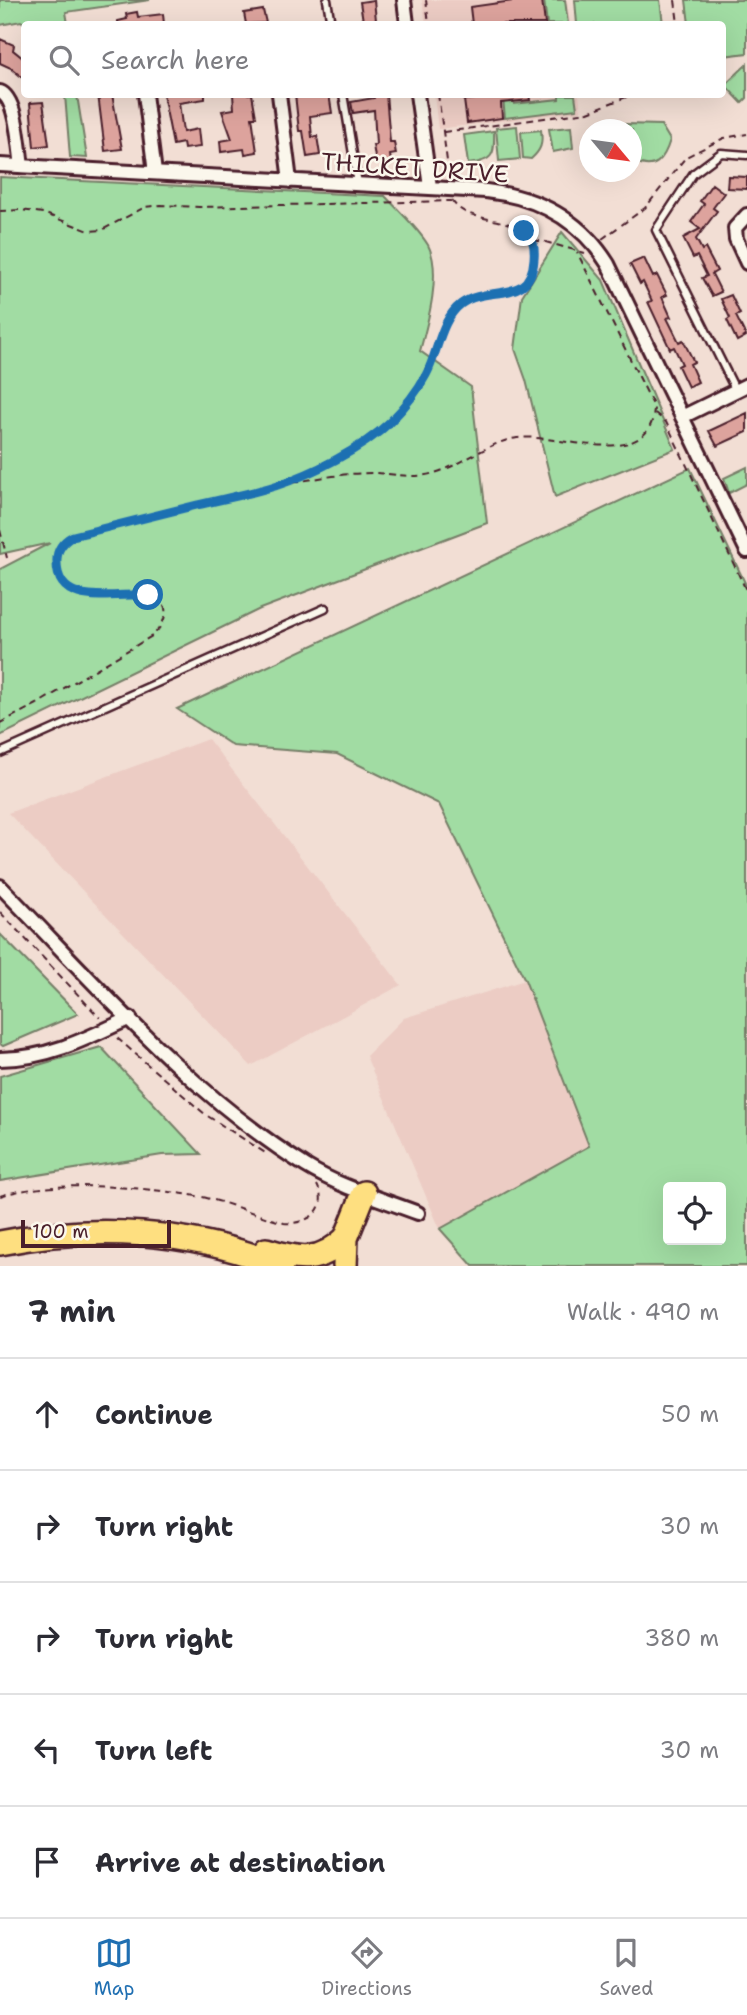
<!DOCTYPE html>
<meta charset="utf-8">
<style>
:root{--surface:#fff;--page:#f7f7f7;--text:#2b2b33;--muted:#7c7c81;--line:#e1e1e2;--accent:#1f6fb2}
body{margin:0;font-family:"Shantell Sans",sans-serif;background:var(--page);color:var(--text)}
.controls{position:absolute;right:21px;bottom:21px;display:grid;overflow:hidden;border-radius:7px;box-shadow:0 7px 28px #0002}
.controls button{width:63px;height:63px;display:grid;place-items:center;padding:0;border:0;border-bottom:2px solid var(--line);background:var(--surface);color:var(--text);font:35px sans-serif}
.compass{position:absolute;left:579px;top:119px;width:63px;height:63px;border-radius:50%;background:var(--surface);box-shadow:0 7px 28px #0002;rotate:119deg}
.scale{position:absolute;left:21px;bottom:18px;width:150px;box-sizing:border-box;padding-left:7px;border:4px solid #4a1f2b;border-top:0;font-size:19px;line-height:24px;white-space:nowrap;color:#4a1f2b;-webkit-text-stroke:5px #fbf7ec;paint-order:stroke}
.stop{position:absolute;width:21px;height:21px;margin:-16px;border:5px solid #1f6fb2;border-radius:50%;background:#fff}
.stop.end{background:#1f6fb2;border-color:#fff;box-shadow:0 2px 7px #0008}
.list{margin:0;padding:0;list-style:none}
h2{display:flex;justify-content:space-between;align-items:center;height:91px;margin:0;padding:0 28px;font-size:30px}
h2 small{font-size:23px;font-weight:400;color:var(--muted)}
.list li{display:grid;grid-template-columns:46px 1fr auto;gap:21px;align-items:center;box-sizing:border-box;height:112px;padding:0 28px;border-top:2px solid var(--line)}
.list b{display:block;font-size:26px;white-space:nowrap}
.list em{font-size:23px;font-style:normal;color:var(--muted)}
.icon{flex:none;width:38px;height:38px;fill:none;stroke:currentColor;stroke-width:2;stroke-linecap:round;stroke-linejoin:round}
.map{position:relative;flex:none;width:747px;height:1266px;overflow:hidden}
.search{position:absolute;background:var(--surface);box-shadow:0 7px 28px #0002;left:21px;right:21px;top:21px;height:77px;display:flex;align-items:center;gap:18px;box-sizing:border-box;padding:0 24px;border-radius:7px;color:var(--muted);font-size:26px}
.sheet{height:651px;background:var(--surface)}
nav{display:flex;justify-content:space-around;align-items:center;box-sizing:border-box;height:98px;border-top:2px solid var(--line);background:var(--surface);font-size:19px;color:var(--muted)}
nav a{display:grid;justify-items:center;gap:4px}
nav .on{color:var(--accent)}
.map>svg:first-child{display:block}
</style>
<div class="map">
<svg width="747" height="1266" viewBox="0 0 747 1266">
<rect width="100%" height="100%" fill="#f2ded4"/>
<filter id="ink" filterUnits="userSpaceOnUse"><feTurbulence type="fractalNoise" baseFrequency=".0143" numOctaves="2"/><feDisplacementMap in="SourceGraphic" scale="14" xChannelSelector="R" yChannelSelector="G"/><feConvolveMatrix kernelMatrix="1 2 1 2 8 2 1 2 1" color-interpolation-filters="sRGB"/></filter>
<g filter="url(#ink)">
<path fill="#ecccc4" d="M422,0H567L570,24H426Z
M434,95H579L581,111L438,129Z
M208,739L401,985L251,1066L8,813Z
M525,980L589,1146L440,1229L366,1056L404,1018Z"/>
<path fill="#a1dca3" stroke="#767e67" stroke-width="2" fill-rule="evenodd" d="M0,0H150L66,12L68,24H25L21,21L0,25Z
M544,0H565L568,24H547Z
M575,0H660L663,24H577Z
M686,0H747V53L723,56L722,24H689Z
M747,64V98L742,103L725,85Z
M65,95H77L87,158L70,157Z
M559,95H575L577,109L505,118L503,99L513,98L514,104L559,99Z
M625,124L661,125L670,140C664,160 655,172 634,161L632,156V130L620,129Z
M517,126L520,159L499,161L496,128Z
M571,127L573,148L553,152L549,129Z
M541,130C543,144 541,150 531,159L523,158L521,132Z
M494,131C495,156 493,161 468,164L464,135Z
M0,177L385,196C399,211 418,228 428,245C442,272 428,322 420,351L471,387L487,523L260,609L0,736V569L50,543L0,554Z
M562,232L603,280L675,449L555,497L526,380L515,349L522,296Z
M747,467V484L729,493L724,478Z
M690,468L747,587V1266H473L440,1229L589,1146L525,980L439,804L337,754L233,746L177,709ZM668,1187H721V1240H668Z
M0,934L78,1014L3,1046L0,1044Z
M101,1047L201,1154L162,1155L0,1181V1076Z"/>
<path fill="#dda39d" stroke="#4a1f2b" stroke-width="2" d="M374,0L376,20L363,21L360,2Z
M520,0H542L545,24H472L470,7Z
M263,10L266,23L246,24L244,13Z
M137,12L138,17L163,14L164,24H118V21L127,19L126,14Z
M0,39L14,45L13,50L24,59V79L11,68L0,63Z
M98,94H112L122,149L105,151Z
M163,94H205V99L179,103L183,132L198,129L200,147L184,149L183,143L173,145Z
M233,94H252L256,117H252L257,152L245,154L244,149L221,152L220,141L232,139L222,111L234,109Z
M295,94H329L332,113L310,116L312,137L317,136L320,155L307,157L303,131H299Z
M374,94H386L390,142H394L396,154L390,155L391,162L376,164L373,145H376L374,110L353,113L351,102L374,98Z
M475,94H529L530,100L501,103L502,118L467,123L464,100L475,99Z
M43,102L49,145L34,147L30,103Z
M728,176L747,177V189L727,188Z
M712,184L724,193L713,208L717,211L696,239L702,250L705,248L717,271L712,274L721,292L712,296L702,278L707,276L697,256L693,258L683,238L700,229L691,222L704,204L700,201Z
M644,258L653,277L657,275L667,295L662,297L671,317L667,318L679,342L683,340L694,362L690,364L698,382L688,387L678,366L682,364L674,347L670,349L648,302L652,301L643,282L640,284L630,264Z
M731,295L740,314L736,316L746,336L737,341L727,320L730,318L721,299Z
M747,413V432L717,446L709,431Z"/>
<g fill="none" stroke-linecap="round" stroke-linejoin="round">
<g stroke="#4a1f2b" stroke-width="11">
<path id="service" d="M327,0L331,24
M343,94L358,184
M736,391L656,230L693,174L721,153L747,155
M0,753L325,608"/>
</g>
<g stroke="#4a1f2b" stroke-width="18">
<path id="minor" d="M404,0L407,24
M0,92C17,98 19,148 22,166
M145,94L155,173
M279,94L290,181
M417,94L430,187
M0,165L486,191C538,197 580,219 608,264L747,551
M747,215L735,228L736,239L747,263
M682,417L747,385
M0,886C96,984 188,1092 306,1166C340,1187 381,1199 418,1213
M0,1059C47,1059 88,1038 130,1018"/>
</g>
<g stroke="#4a1f2b" stroke-width="28">
<path id="motorway" d="M0,1243C94,1224 191,1230 281,1266
M266,1250C299,1260 319,1264 346,1238
M345,1266L346,1238L364,1193"/>
</g>
<path stroke="#4a1f2b" stroke-width="2" stroke-dasharray="7 5" stroke-linecap="butt" d="M426,0L429,24
M675,0L678,24
M438,94L449,176
M444,132L588,112L634,94
M0,211L21,210L43,213L89,231L102,230L145,207L161,205L199,207L451,201
M602,239L645,208L686,157L724,138L747,134
M533,241H542L585,253
M655,413L666,422L747,592
M278,485C331,463 384,438 417,389C436,361 438,316 470,299C483,296 519,292 528,283C533,277 533,269 534,262C540,206 469,232 451,199
M0,530L7,558
M0,723L37,704L152,636C167,623 174,600 148,595C123,591 97,598 71,592C54,578 50,547 73,536C159,515 245,488 333,476C347,474 361,473 375,473C394,474 416,479 434,473C463,465 486,443 517,438C555,432 653,474 654,407L577,252
M0,912L100,1018
M117,1038L206,1115L267,1154
M0,1196C52,1179 148,1187 202,1197C230,1203 256,1215 284,1223C307,1225 330,1210 317,1185"/>
<use href="#service" stroke="#fbf7ec" stroke-width="6"/>
<use href="#minor" stroke="#fbf7ec" stroke-width="12"/>
<use href="#motorway" stroke="#fedf80" stroke-width="23"/>
</g>
</g>
<g fill="none" stroke-linecap="round" stroke-linejoin="round" filter="url(#ink)">
<path stroke="#1f6fb2" stroke-width="9" d="M148,595C118,592 57,610 57,563C56,550 62,542 73,536C114,526 156,515 197,505C222,499 250,494 275,486C312,474 362,449 390,422C404,408 417,392 426,375C438,353 440,320 461,304C488,284 531,306 534,259C535,247 534,239 524,231"/>
</g>
<g text-anchor="middle" stroke-width="5" stroke-linejoin="round" paint-order="stroke">
<g font-size="24" fill="#4a1f2b" stroke="#fbf7ec">
<text transform="translate(415 168) rotate(4)" y="8">THICKET DRIVE</text>
</g>
</g>
</svg>
<div class="controls">
<button><svg class="icon" aria-label="locate" viewBox="0 0 24 24"><circle cx="12" cy="12" r="6"/><path d="M12 2v4M12 18v4M2 12h4M18 12h4"/></svg></button>
</div>
<svg class="compass" viewBox="-18 -18 36 36"><path d="M0-13l5 13h-10z" fill="#e53935"/><path d="M0 13l5-13h-10z" fill="#7c7c81"/></svg>
<div class="scale">100 m</div>
<div class="stop" style="left:148px;top:595px"></div>
<div class="stop end" style="left:524px;top:231px"></div>
<div class="search"><svg class="icon" aria-label="search" viewBox="0 0 24 24"><circle cx="10" cy="10" r="6"/><path d="M15 15l6 6"/></svg>Search here</div>
</div>
<section class="sheet">
<h2>7 min<small>Walk · 490 m</small></h2>
<ul class="list">
<li><svg class="icon" aria-label="ahead" viewBox="0 0 24 24"><path d="M12 20V5M6 11l6-6 6 6"/></svg><div><b>Continue</b></div><em>50 m</em></li>
<li><svg class="icon" aria-label="right" viewBox="0 0 24 24"><path d="M7 20v-9h11M14 6l5 5-5 5"/></svg><div><b>Turn right</b></div><em>30 m</em></li>
<li><svg class="icon" aria-label="right" viewBox="0 0 24 24"><path d="M7 20v-9h11M14 6l5 5-5 5"/></svg><div><b>Turn right</b></div><em>380 m</em></li>
<li><svg class="icon" aria-label="left" viewBox="0 0 24 24"><path d="M17 20v-9H6M10 6l-5 5 5 5"/></svg><div><b>Turn left</b></div><em>30 m</em></li>
<li><svg class="icon" aria-label="arrive" viewBox="0 0 24 24"><path d="M6 21V4h12l-3 4 3 4H6"/></svg><div><b>Arrive at destination</b></div></li>
</ul>
</section>
<nav>
<a class="on"><svg class="icon" aria-label="map" viewBox="0 0 24 24"><path d="M3 6l6-2 6 2 6-2v14l-6 2-6-2-6 2zM9 4v14M15 6v14"/></svg>Map</a>
<a><svg class="icon" aria-label="directions" viewBox="0 0 24 24"><path d="M12 3l9 9-9 9-9-9zM9 14v-3h6M13 9l2 2-2 2"/></svg>Directions</a>
<a><svg class="icon" aria-label="saved" viewBox="0 0 24 24"><path d="M7 4h10v16l-5-4-5 4z"/></svg>Saved</a>
</nav>
